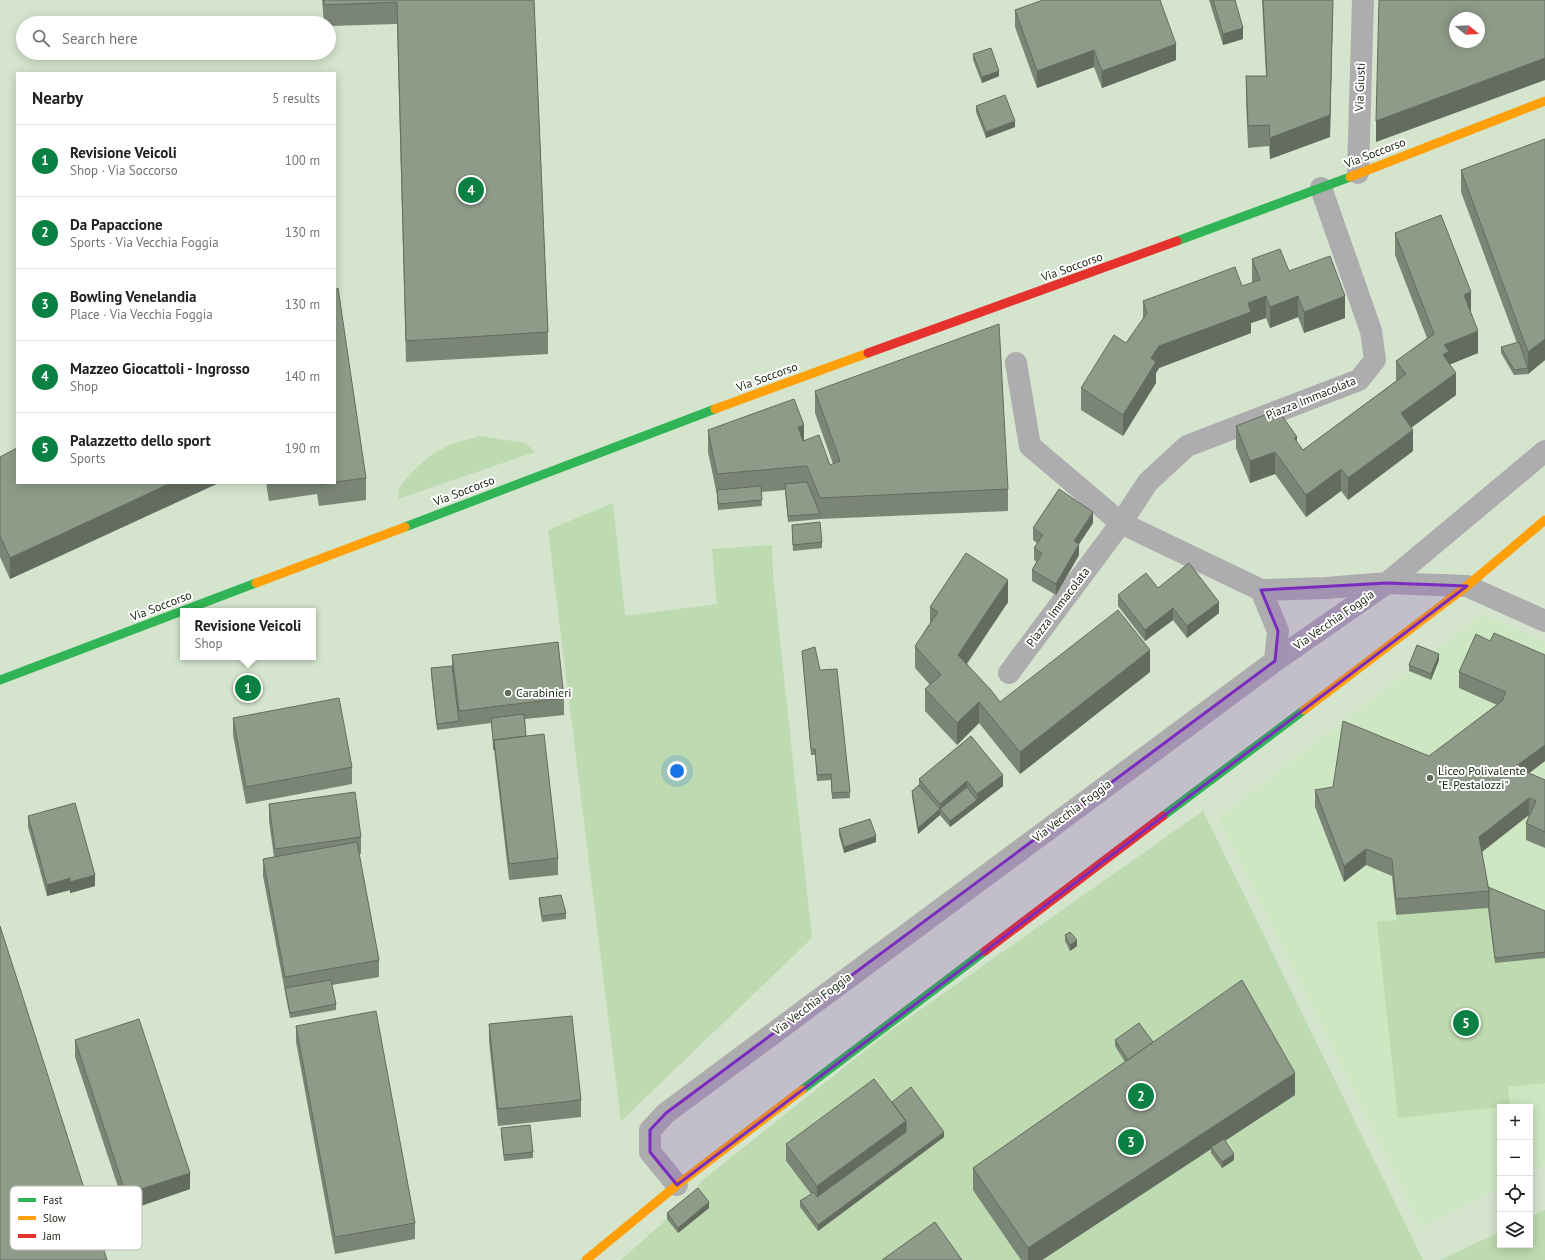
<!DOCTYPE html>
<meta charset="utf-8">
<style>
:root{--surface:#fff;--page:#f2f2f2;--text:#202124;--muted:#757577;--line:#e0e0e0;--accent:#0b8043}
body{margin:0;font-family:"PT Sans",sans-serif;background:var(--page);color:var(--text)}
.controls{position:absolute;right:12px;bottom:12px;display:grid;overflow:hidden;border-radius:0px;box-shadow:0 2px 10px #0003}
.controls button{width:36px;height:36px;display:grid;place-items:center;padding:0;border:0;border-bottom:1px solid var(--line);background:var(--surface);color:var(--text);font:20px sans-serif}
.compass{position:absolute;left:1449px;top:12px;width:36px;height:36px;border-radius:50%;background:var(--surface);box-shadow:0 2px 10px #0003;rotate:108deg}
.you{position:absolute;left:677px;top:771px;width:14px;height:14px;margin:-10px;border:3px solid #fff;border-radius:50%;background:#1a73e8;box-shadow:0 0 0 6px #1a73e833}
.badge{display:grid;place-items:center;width:26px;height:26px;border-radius:50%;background:var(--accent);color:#fff;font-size:13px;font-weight:700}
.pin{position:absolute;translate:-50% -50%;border:2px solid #fff;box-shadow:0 1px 4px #0006}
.popup{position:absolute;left:180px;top:608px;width:136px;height:52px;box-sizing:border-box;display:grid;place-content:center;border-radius:0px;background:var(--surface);filter:drop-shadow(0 1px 3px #0005);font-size:13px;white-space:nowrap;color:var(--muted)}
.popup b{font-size:15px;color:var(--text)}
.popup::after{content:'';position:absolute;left:50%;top:100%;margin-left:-8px;border:8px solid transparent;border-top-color:var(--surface)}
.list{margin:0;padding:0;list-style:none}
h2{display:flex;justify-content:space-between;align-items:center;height:52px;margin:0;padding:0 16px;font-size:17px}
h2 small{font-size:13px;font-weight:400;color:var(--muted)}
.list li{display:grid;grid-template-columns:26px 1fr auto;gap:12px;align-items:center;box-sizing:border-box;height:72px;padding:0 16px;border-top:1px solid var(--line)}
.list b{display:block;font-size:15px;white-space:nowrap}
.list p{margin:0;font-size:13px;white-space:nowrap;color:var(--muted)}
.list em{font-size:13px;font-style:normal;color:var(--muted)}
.icon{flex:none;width:22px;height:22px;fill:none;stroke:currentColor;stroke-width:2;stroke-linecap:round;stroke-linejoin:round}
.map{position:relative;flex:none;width:1545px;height:1260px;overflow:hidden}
.search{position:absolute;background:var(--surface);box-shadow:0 2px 10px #0003;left:16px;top:16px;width:320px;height:44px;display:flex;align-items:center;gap:10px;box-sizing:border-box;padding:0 14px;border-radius:22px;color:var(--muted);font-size:15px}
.panel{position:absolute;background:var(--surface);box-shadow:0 2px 10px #0003;left:16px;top:72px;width:320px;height:412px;border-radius:0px}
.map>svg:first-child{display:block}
</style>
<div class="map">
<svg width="1545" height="1260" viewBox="0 0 1545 1260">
<rect width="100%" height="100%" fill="#d4e4cd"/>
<path fill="#cce7c1" d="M1483,614L1545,642V1165L1530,1173V1107H1500V1188L1421,1227L1218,818Z"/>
<path fill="#bddab0" d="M480,436L525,443L535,452L398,499L399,488L414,470L430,456L449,445Z
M613,503L625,616L717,604L712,549L772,545L773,576L812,938L621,1121L548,530Z
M1203,811L1423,1260H621L666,1220L704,1179L890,1031Z
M1489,908L1495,963L1545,958V1083L1508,1087L1510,1106L1398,1118L1377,922L1396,920L1397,915Z
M1545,1210V1260H1440L1500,1232V1245H1530V1217Z"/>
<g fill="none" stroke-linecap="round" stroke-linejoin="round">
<path stroke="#adacae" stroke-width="22" d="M1358,173L1363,0
M1016,363L1030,446L1121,523L1261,590L1326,588L1387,583L1467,586L1545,621
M1261,590L1278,631L1275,661
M1009,673L1121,523L1148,482L1187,446L1359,380L1375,360L1371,331L1321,188
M677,1185L650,1152V1130L666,1113L1275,661L1387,583L1545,451"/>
<path stroke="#30b455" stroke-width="9" d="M1177,241L1350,177
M405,527L715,409
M0,680L256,583
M1163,816L1304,710
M802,1090L985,951"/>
<path stroke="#ff9f0a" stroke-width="9" d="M1350,177L1545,101
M715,409L868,353
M256,583L405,527
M1304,710L1467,586L1545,520
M586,1260L677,1185L802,1090"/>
<path stroke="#e5322d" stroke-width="9" d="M868,353L1177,241
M985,951L1163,816"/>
</g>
<path fill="#7b8576" d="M322,0H534L548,332V354L406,362L397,24L329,26V23H324Z
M1209,0H1235L1243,39L1223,45Z
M1262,0H1333L1330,137L1270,159L1269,146L1248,148L1246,98V76H1266Z
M1015,10L1176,60L1102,88L1094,67L1037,88L1015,27Z
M973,54L999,76L982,83L973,60Z
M976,106L1015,127L986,138L976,112Z
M1545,139V360L1528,374L1514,375L1501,353V347L1517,343L1461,192V170Z
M1395,233L1471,313L1478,353L1449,364L1456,395L1412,427L1413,451L1348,500L1341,491L1306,517L1275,474L1250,483L1236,448V426L1303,450L1396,381V361L1427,338L1395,255Z
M1252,259L1289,271L1345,318L1304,333L1298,317L1270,328L1266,318L1251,323V333L1159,368L1156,373V383L1123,436L1081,410V388L1126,343L1143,319V301L1242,286L1252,283Z
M335,290L366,478V500L319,506L317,494L269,501L266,483H335Z
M815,391L1008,489V511L820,519L788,522L785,490L761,492L762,506L718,510L717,495L708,452V430L804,441L830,465L833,464L815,413Z
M0,457L17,483H219L10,579L0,557Z
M1093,523L1079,544V555L1056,595L1032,581V570L1037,562L1034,560V548L1037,543L1033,540V528Z
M792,525L822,542V548L793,551Z
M1158,588L1219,613L1187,638L1173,620L1145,641L1118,606V595Z
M1008,602L967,664L1000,702L1150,672L1020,774L979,723L957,745L925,711V689L930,685L915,668V646L930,623V607Z
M1476,634L1545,761L1529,773L1545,780V848L1526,840V823L1530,815H1529L1482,852L1488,887L1545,911V958L1495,963L1488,908L1396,915L1392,876L1366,865L1344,882L1315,807V790L1333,787L1429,756L1497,705L1459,688V672Z
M802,651L820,670L850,792V798L832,799L831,780L817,781L815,755H811Z
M452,655L564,698V715L525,719L526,736L558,858V875L509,880L491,723L437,730L431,674V668L452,666Z
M1439,660L1431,680L1409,671V665Z
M233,718L352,767V784L246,804L233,735Z
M971,736L1003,786L950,827L940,815L918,834L912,797V791L919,785V779Z
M269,804L361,837V854H359L379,960V977L332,985L336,1004V1010L290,1018L263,876V859L274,857L269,821Z
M28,816L95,886L70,893V890L47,896L28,827Z
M839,829L876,842L844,853L839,835Z
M539,898L566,913V919L542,922L539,903Z
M1065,935L1077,946L1070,951L1065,941Z
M489,1024L581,1100V1117L498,1126L489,1041Z
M296,1026L415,1223V1239L335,1254L296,1042Z
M75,1040L190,1189L126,1211L75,1057Z
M1115,1040L1153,1042L1295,1095L1225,1141L1234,1160L1222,1168L1211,1153V1149L1042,1260H1021L973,1190V1168L1125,1062L1115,1046Z
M892,1102L944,1137L818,1231L800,1207V1201L811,1194L786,1161V1144Z
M501,1128L533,1152V1158L504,1161L501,1134Z
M709,1208L678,1233L667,1219V1213Z"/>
<path fill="#646c60" d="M1333,0L1330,137L1270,159V138Z
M1243,28V39L1223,45V34Z
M1176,44V60L1102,88V71Z
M1094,50V67L1037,88V71Z
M1545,58V80L1376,142V121Z
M999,71V76L982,83V77Z
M1015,121V127L986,138V132Z
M1471,292V314L1464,295Z
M1266,296V318L1251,323V333L1159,368L1156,373V383L1123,436V415L1151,358L1159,346L1248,303Z
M1298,296V317L1270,328V307Z
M1345,296V318L1304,333V312Z
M1478,331V353L1449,365L1443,355L1444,345Z
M1545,339V360L1528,374V352Z
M1456,373V395L1401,435V413Z
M804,425V447L798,427Z
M1413,430V451L1348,500V478Z
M1297,437V458L1294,438Z
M1275,452V474L1250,483V461Z
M1341,469V491L1306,517V495Z
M171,483H218L10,579V558Z
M1093,512V523L1079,544V555L1056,595V584L1074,541Z
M1008,580V602L958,676V655Z
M1219,602V613L1187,638V626Z
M1173,608V620L1145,641V630Z
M1150,650V672L1020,774V752Z
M1439,654V660L1431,680V674Z
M979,702V723L957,745V723Z
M1545,745V761L1515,784V767Z
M1003,775V786L950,827V821L977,800V794Z
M967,781V793L940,809V815L918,834V828L940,809V804Z
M1529,798V815L1479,854V837Z
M876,836V842L844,853V847Z
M1366,849V865L1344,882V866Z
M95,875V886L70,893V882Z
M70,878V890L47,896V885Z
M1077,940V946L1070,951V945Z
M1295,1073V1095L1212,1149L1211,1147V1149L1042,1260H1028V1248Z
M906,1121V1138L817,1203V1186Z
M944,1132V1137L818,1231V1225Z
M1234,1154V1160L1222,1168V1162Z
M190,1173V1189L126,1211V1194Z
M709,1202V1208L678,1233V1228Z"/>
<path fill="#8f9b89" stroke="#646c60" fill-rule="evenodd" d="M324,0H534L548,332L406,341L397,2L324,5Z
M1043,0H1160L1176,44L1102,71L1094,50L1037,71L1015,10Z
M1213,0H1235L1243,28L1223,34Z
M1263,0H1333L1330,115L1270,138L1269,125L1248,126L1246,76H1267Z
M1379,0H1545V58L1376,121ZM1455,18H1479V42H1455Z
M991,48L999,71L982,77L973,54Z
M1005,95L1015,121L986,132L976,106Z
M1545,139V339L1528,352L1461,170Z
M1441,215L1471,292L1464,295L1478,331L1444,345L1449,351L1443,355L1456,373L1401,413L1413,430L1348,478L1341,469L1306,495L1275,452L1250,461L1236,426L1278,410L1297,437L1294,438L1303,450L1406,374L1396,361L1434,334L1395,233Z
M1280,249L1289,271L1330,256L1345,296L1304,312L1298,296L1270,307L1266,296L1248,303L1251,312L1159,346L1151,358L1156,362L1123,415L1081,388L1114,335L1126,343L1147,313L1143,301L1235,267L1242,286L1260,280L1252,259Z
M338,288L366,478L335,482V290Z
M999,324L1008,489L820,498L807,466L717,474L708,430L794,399L804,425L798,427L803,441L819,435L830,465L840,461L815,391Z
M1519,342L1528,368L1514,370L1501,347Z
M17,448V483H171L10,558L0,536V457Z
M807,482L820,514L788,516L785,484Z
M319,483H331L319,485Z
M761,486L762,500L718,504L717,490Z
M1059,489L1093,512L1074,541L1079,544L1056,584L1032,570L1042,553L1034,548L1043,535L1033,528Z
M820,522L822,542L793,545L792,525Z
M966,553L1008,580L958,655L991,690L1000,702L1118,610L1150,650L1020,752L979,702L957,723L925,689L941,675L915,646L938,612L930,607Z
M1189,563L1219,602L1187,626L1173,608L1145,630L1118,595L1146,573L1158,588Z
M1494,633L1545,655V745L1515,767L1545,780V832L1526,823L1536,801L1529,798L1479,837L1489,891L1396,899L1392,859L1366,849L1344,866L1315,790L1333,787L1343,721L1429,756L1502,701L1506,692L1459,672L1476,634L1490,641Z
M558,642L564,698L459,711L452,655Z
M1417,645L1439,654L1431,674L1409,665Z
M815,647L820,670L837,669L850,792L832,793L831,774L817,775L815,749H811L802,651Z
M452,666L459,721L437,724L431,668Z
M339,698L352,767L246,787L233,718Z
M524,714L526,736L494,740V750L491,718Z
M544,734L558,858L509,864L494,740Z
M971,736L1003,775L977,794L967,781L940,804L919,779Z
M919,785L940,809L918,828L912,791Z
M967,787L977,800L950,821L940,809Z
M355,792L361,837L275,849L269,804Z
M75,803L95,875L70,882V878L47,885L28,816Z
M870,819L876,836L844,847L839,829Z
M357,842L379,960L285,977L263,859Z
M1488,887L1545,911V952L1495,958L1489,908V891Z
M561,895L566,913L542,916L539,898Z
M0,926L107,1260H0Z
M1070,932L1077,940L1070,945L1065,935Z
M331,980L336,1004L290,1013L285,988Z
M1242,980L1295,1073L1028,1248L973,1168Z
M376,1011L415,1223L335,1237L296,1026Z
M572,1016L581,1100L498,1109L489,1024Z
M139,1019L190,1173L126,1194L75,1040Z
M1139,1023L1153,1042L1128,1060L1115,1040Z
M874,1079L906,1121L817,1186L786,1144Z
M911,1087L944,1132L818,1225L800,1201L814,1192L817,1197L906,1132V1121L892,1102Z
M530,1125L533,1152L504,1155L501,1128Z
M1224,1139L1234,1154L1222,1162L1211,1147Z
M698,1188L709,1202L678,1228L667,1213Z
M935,1222L962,1260H882Z"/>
<path fill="#7b2cbf" fill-opacity="0.2" stroke="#7b2cbf" stroke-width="3" stroke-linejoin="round" d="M1387,583L1467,586L677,1185L650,1152V1130L666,1113L1275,661L1278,631L1261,590Z"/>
<g fill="#5f6c59" stroke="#fff" stroke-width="1.5">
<circle cx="508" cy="693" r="4"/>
<circle cx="1430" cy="778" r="4"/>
</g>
<g text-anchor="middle" stroke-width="4" stroke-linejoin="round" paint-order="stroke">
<g font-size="12" fill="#202b1a" stroke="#fff">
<text transform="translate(1360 87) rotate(-88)" y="4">Via Giusti</text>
<text transform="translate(1375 153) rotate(-21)" y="4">Via Soccorso</text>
<text transform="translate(1072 267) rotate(-20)" y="4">Via Soccorso</text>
<text transform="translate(767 377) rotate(-20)" y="4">Via Soccorso</text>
<text transform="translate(1311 398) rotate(-22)" y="4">Piazza Immacolata</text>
<text transform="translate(464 491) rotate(-21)" y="4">Via Soccorso</text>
<text transform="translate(161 606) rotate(-21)" y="4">Via Soccorso</text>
<text transform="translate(1058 607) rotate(-53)" y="4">Piazza Immacolata</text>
<text transform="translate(1334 620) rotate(-35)" y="4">Via Vecchia Foggia</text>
<text transform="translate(1072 811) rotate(-37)" y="4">Via Vecchia Foggia</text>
<text transform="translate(812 1004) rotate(-37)" y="4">Via Vecchia Foggia</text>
</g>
<g font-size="12" fill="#202b1a" stroke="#fff" text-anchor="start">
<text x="516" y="697">Carabinieri</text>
<text x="1438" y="775">Liceo Polivalente<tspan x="1438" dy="14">"E. Pestalozzi"</tspan></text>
</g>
</g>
<rect x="10" y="1186" width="132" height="64" rx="6" fill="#fff" stroke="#bcbfba" stroke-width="1"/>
<rect x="18" y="1198" width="18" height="4" fill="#30b455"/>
<rect x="18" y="1216" width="18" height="4" fill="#ff9f0a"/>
<rect x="18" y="1234" width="18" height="4" fill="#e5322d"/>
<g font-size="11" fill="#202b1a">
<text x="43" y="1204">Fast</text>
<text x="43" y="1222">Slow</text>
<text x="43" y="1240">Jam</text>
</g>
</svg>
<div class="controls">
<button>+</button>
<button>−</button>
<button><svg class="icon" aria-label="locate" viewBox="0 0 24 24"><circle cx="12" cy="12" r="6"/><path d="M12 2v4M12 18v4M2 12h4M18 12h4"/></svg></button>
<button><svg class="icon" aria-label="layers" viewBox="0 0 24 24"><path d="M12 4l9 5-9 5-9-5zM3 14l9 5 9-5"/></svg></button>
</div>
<svg class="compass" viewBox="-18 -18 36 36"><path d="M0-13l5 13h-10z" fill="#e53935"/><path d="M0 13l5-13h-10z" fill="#757577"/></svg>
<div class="you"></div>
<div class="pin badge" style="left:248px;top:688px">1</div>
<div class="popup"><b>Revisione Veicoli</b>Shop</div>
<div class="pin badge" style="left:1141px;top:1096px">2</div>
<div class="pin badge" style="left:1131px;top:1142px">3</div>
<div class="pin badge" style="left:471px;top:190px">4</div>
<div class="pin badge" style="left:1466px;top:1023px">5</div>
<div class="search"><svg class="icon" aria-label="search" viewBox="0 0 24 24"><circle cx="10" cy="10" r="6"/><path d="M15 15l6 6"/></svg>Search here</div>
<section class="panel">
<h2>Nearby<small>5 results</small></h2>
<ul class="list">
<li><span class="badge">1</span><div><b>Revisione Veicoli</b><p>Shop · Via Soccorso</p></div><em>100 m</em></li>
<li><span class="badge">2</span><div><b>Da Papaccione</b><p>Sports · Via Vecchia Foggia</p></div><em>130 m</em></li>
<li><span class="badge">3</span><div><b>Bowling Venelandia</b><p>Place · Via Vecchia Foggia</p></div><em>130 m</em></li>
<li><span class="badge">4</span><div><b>Mazzeo Giocattoli - Ingrosso</b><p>Shop</p></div><em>140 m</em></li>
<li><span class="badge">5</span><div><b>Palazzetto dello sport</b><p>Sports</p></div><em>190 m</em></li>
</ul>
</section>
</div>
